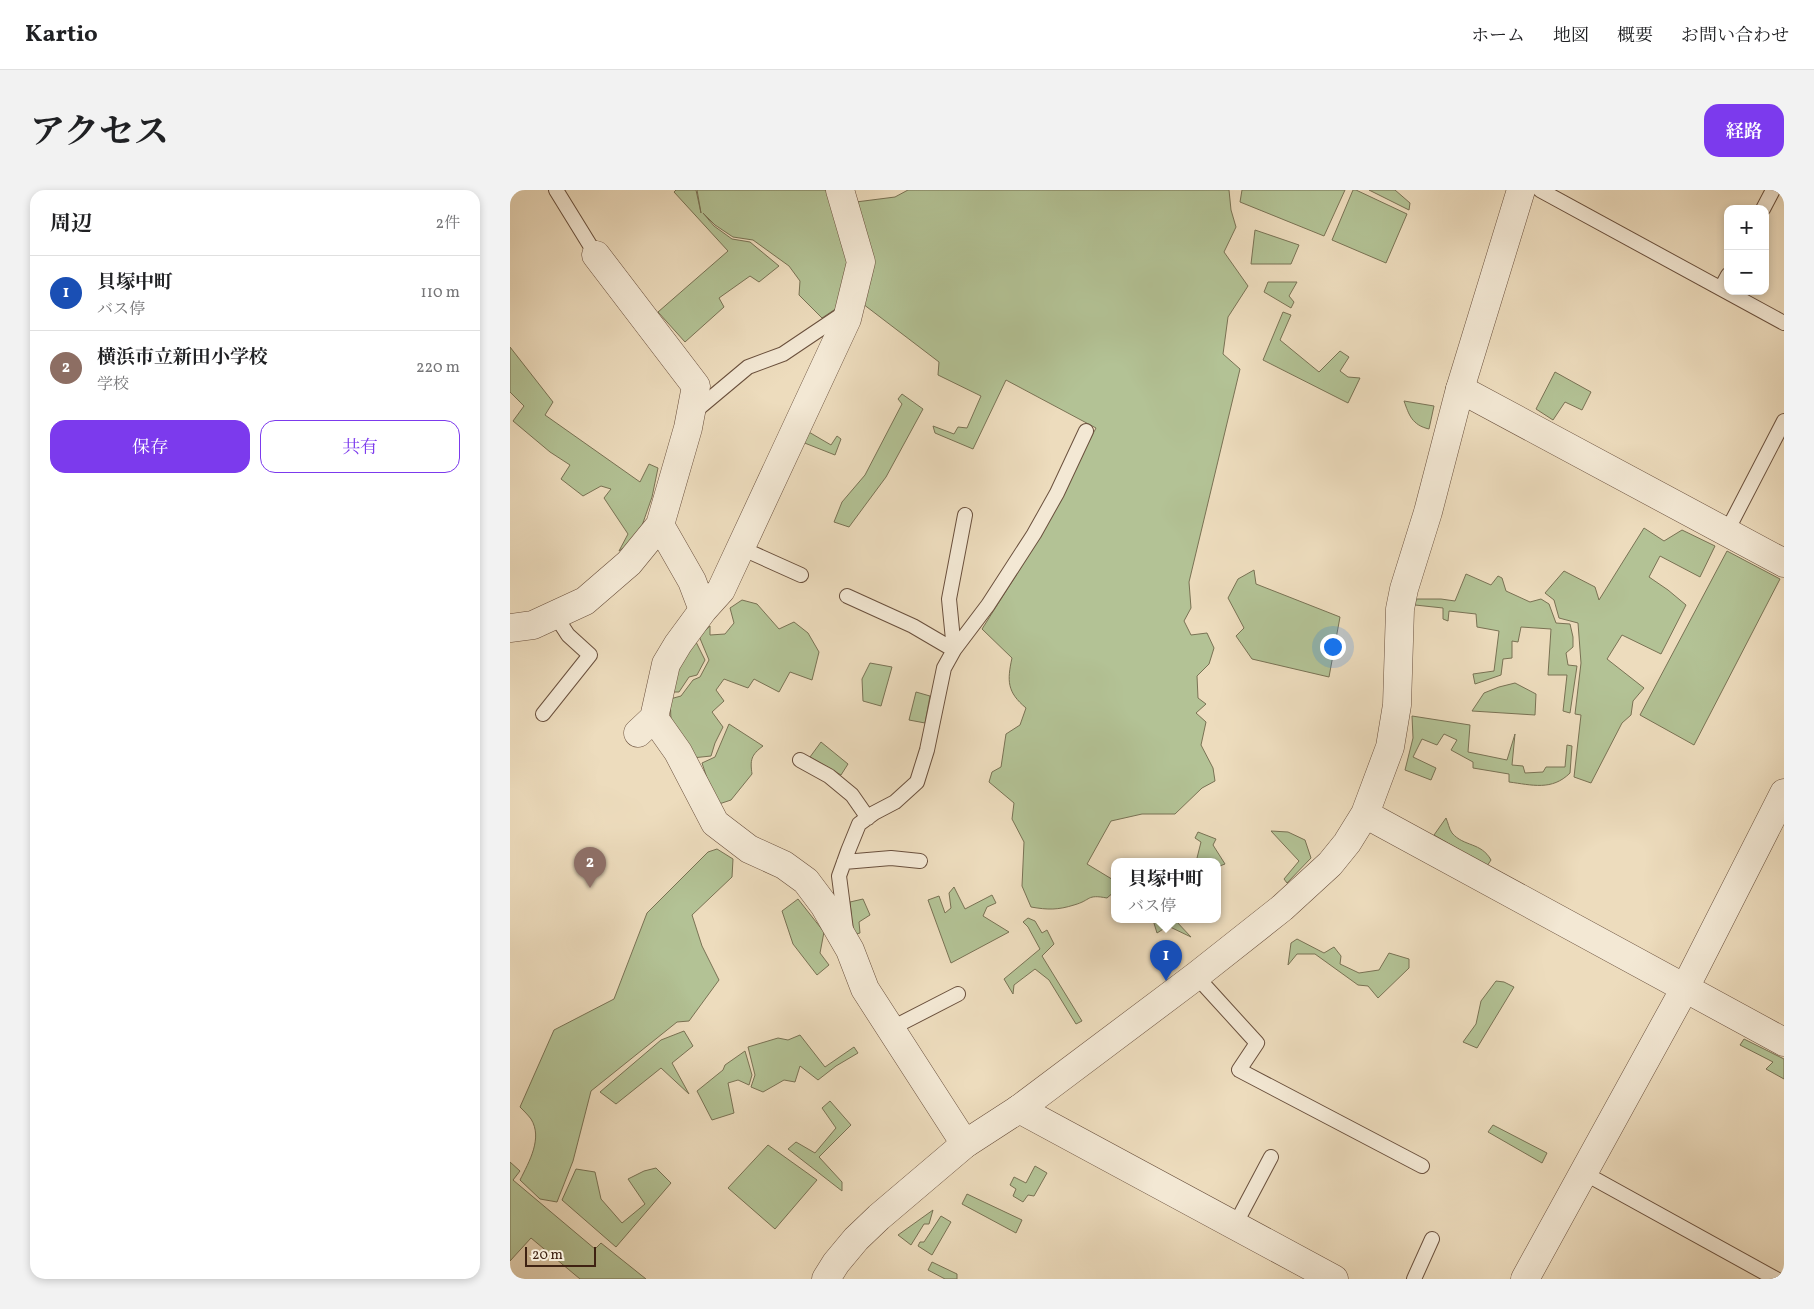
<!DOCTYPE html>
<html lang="ja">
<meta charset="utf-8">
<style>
:root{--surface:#fff;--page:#f2f2f2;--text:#202124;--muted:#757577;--line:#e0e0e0;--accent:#7c3aed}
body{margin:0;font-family:Vollkorn,"Noto Serif JP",serif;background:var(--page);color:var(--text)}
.controls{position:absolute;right:15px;top:15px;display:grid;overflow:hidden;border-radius:10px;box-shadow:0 2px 8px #0003}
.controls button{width:45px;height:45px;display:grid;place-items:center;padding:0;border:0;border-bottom:1px solid var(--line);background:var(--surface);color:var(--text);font:25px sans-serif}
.scale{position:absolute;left:15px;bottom:12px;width:71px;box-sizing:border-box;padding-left:5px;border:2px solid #3f2212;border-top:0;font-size:14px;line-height:18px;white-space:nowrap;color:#3f2212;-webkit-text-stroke:4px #f3e8d4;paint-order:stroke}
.you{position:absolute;left:822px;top:456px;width:18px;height:18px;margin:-12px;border:4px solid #fff;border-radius:50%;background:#1a73e8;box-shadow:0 0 0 8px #1a73e833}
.badge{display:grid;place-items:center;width:32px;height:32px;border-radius:50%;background:var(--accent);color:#fff;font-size:16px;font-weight:700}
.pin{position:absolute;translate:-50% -41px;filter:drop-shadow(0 1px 2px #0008)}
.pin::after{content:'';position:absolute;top:26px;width:18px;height:15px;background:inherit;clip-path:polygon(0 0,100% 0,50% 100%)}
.popup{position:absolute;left:601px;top:668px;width:110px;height:65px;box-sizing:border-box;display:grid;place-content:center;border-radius:10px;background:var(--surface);filter:drop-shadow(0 1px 4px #0005);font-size:16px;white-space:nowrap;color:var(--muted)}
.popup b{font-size:19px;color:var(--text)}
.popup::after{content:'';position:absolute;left:50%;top:100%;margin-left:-10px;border:10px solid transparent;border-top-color:var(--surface)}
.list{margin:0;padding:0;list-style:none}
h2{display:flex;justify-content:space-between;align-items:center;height:65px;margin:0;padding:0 20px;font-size:21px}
h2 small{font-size:16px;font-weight:400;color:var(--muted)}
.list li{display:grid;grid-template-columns:32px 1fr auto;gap:15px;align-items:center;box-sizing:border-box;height:75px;padding:0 20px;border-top:1px solid var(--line)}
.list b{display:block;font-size:19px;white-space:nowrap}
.list p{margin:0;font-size:16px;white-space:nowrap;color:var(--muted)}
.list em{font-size:16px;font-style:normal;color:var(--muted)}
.actions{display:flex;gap:10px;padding:15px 20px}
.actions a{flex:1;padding:11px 0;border:1px solid var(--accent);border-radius:15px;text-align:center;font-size:18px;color:var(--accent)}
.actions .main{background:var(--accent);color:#fff}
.map{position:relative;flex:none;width:1274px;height:1089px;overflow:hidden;border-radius:15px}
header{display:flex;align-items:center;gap:30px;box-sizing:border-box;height:70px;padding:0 25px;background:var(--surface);border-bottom:1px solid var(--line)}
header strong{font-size:24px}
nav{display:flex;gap:28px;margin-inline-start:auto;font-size:18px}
.intro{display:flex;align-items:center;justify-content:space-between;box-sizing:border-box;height:120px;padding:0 30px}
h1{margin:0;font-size:35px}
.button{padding:12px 22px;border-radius:15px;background:var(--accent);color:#fff;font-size:18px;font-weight:700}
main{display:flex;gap:30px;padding:0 30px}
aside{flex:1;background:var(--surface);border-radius:15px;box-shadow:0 2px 8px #0003}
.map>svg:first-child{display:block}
</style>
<header>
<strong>Kartio</strong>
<nav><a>ホーム</a><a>地図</a><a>概要</a><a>お問い合わせ</a></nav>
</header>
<div class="intro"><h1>アクセス</h1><a class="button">経路</a></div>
<main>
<aside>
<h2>周辺<small>2件</small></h2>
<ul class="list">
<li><span class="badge" style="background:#1a4fb4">1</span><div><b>貝塚中町</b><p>バス停</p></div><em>110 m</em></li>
<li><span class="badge" style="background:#8d6e63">2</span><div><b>横浜市立新田小学校</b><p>学校</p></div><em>220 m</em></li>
</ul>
<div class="actions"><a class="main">保存</a><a>共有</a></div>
</aside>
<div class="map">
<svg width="1274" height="1089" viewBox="0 0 1274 1089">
<rect width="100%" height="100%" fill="#eddcbd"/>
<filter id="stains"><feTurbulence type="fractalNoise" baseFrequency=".004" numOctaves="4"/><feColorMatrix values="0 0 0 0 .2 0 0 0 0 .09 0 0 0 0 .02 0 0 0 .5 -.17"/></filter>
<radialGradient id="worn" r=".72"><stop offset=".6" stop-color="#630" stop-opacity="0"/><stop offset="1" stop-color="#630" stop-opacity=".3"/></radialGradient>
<path fill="#b3c295" stroke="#797254" d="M166,0H186L191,23L187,0H323L340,72L330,116L312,128L289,105L290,91L279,76L243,50L223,47L205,35L193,23L204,36L222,49L240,52L269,76L249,92L240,86L209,108L214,117L175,152L148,122L218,61L164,2Z
M398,0H719L721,20L726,37L714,62L738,96L718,127L713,164L730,179L679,392L681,418L674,431L681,445L697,443L704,458L699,474L687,486L688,508L696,514L686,523L696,532L691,555L703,578L705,591L692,598L665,624H632L601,631L577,674L605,691V701L597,708C576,704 582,710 564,715C548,720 538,720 521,717L512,696L514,652L502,629L504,613L479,592L482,582L491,577L496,544L510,535L516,518C497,502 497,491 502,468L472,439L527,352L586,238L496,190L463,259L425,243L423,236L444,244L448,237L457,238L471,206L428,185L429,172L353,114L346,12L385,7Z
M732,0H835L814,46L730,12Z
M843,0H846L897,24L876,73L822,50Z
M859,0H885L900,13L899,20Z
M745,40L789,55L781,74H741Z
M758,92H787L779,106L784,112L781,118L754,102Z
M773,122L781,125L770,150L809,182L830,161L839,167L830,181L838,187L850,188L838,213L753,170Z
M0,157L43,212L35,225L130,292L139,274L148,278L142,307L128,347L109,361L118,344L94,308L101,299L91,296L73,306L51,289L60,275L40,262L3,231L14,216L0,202Z
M1045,182L1081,202L1072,220L1055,212L1043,230L1026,219Z
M392,204L413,219L376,287L339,337L324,332L332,312L355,285L392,214L388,209Z
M894,211L924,216L919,239C902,235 899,225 894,211Z
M292,238L321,255L327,246L331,249L325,265L287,250Z
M1134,338L1154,351L1172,340L1205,356L1190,387L1150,366L1139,387L1158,400L1176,415L1151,464L1112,445L1097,469L1134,498L1123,511L1121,525L1112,533L1081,593L1064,587L1071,525L1065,524L1071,473L1068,433L1049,428L1044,410L1035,403L1054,381L1085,397L1089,410Z
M1217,361L1270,389L1184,555L1130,525Z
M744,380L746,394L830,427L819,487L742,469L726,446L734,438L718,408L728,389Z
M956,384L981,395L988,386L992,388L996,401L1020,412L1031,409L1039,414L1046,433L1060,434L1063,447V457L1056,463L1058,475L1067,476L1060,523L1053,521L1057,485H1038L1041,439L1011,437L1008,452L1002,451V468L993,469L991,485L965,494L963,484L984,481L989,441L967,437L966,424L939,421L938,431L933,429V418L905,415L906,409H931L945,411Z
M232,410L247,414L269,439L284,432L298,443L309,462L302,490L280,482L269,502L244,489L238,498L214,489L206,500L214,511L202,522L213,537L205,553L201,566L182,568L161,530L160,509L171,506L183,490L190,487L199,470L189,446L200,436V445L215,444L224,433L220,418Z
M184,448L195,470L187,485L179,487L169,502H160L165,476Z
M360,473L382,477L371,516L353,511L352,489Z
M1005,493L1026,504L1025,525L962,521L974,503L989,497Z
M406,502L420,506L415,533L399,530Z
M902,526L960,535L958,562L997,570L1005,544L1002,575L1013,576L1015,583L1033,582L1036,577H1055L1057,555L1062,556L1060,583C1042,601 1022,595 999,592V584L963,578V572L941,560L947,550L934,544L927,555L912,549L903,567L926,578L921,590L895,580L903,548Z
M219,534L253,556C241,565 240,570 242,584L221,610L206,615L192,573L205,567Z
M311,552L338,574L331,585L300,567Z
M936,628C938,632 939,639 942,643C954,657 971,652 981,670L977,676L924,645Z
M761,641L778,642L795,650L801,668L777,693L774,689L789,671Z
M688,642L706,649L703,655L715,674L707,677V672H686L691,652L685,648Z
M207,659L223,669L222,687L182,725L192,756L209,790L179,831L167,832L81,901L63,971L47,1012L30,1009L10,990C19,972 33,948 21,929C18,925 14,921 10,917L44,840L104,809L137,723L198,662Z
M444,697L455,719L482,705L486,713L477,717L473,726L499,742L441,773L418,710L429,706L435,723L441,718L439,703Z
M288,709L314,742L310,763L319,775L307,785L283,754L272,721Z
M353,709L360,725L349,732L350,743L343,745L340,712Z
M518,728L525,731L532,743L537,740L544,754L532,766L572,831L566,834L539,790L525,779L504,795L503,804L494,789L530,759L518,737L513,732Z
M643,730H665L681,747L658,736L647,743Z
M787,749L814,763L824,757L831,766L830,774L849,783L869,780L879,763L899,769V778L868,808L858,796L848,795L805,764H787L778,775L781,753Z
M986,791L994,792L1004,797L967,858L953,852L966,834L971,811Z
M174,841L183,856L162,873L179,904L151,878L106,914L90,902L151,850Z
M290,845L315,877L344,857L348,863L326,876L308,890L290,876L285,892L274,890L253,902L241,897L245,885L238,857L268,848L278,850Z
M1234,849L1274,869V889L1256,879L1263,872L1230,855Z
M235,861L242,885L239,895L228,890L218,893L224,923L202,930L187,901L213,880L215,875Z
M320,911L341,935L309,967L332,992V1001L278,959L286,952L305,963L326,938L312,918Z
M983,935L1037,963L1032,973L978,942Z
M258,955L307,990L265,1039L218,998Z
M0,972L10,981L3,990L85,1059L91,1053L136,1089H70L21,1048L0,1071Z
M525,976L537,983L524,1006L518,1005L513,1012L503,1006L506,999L500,995L504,987L516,993Z
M146,978L161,993L106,1057L52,1010L66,979L85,982L91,1009L112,1033L135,1014L118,989L134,981Z
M457,1004L512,1030L506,1043L452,1014Z
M423,1020L419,1034H414L401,1055L388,1045Z
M431,1026L441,1032L422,1065L408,1056L410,1052H414Z
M422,1072L447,1084V1089H435L418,1080Z"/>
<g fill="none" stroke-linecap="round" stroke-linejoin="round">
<g stroke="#6a503d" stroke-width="16">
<path id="service" d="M46,0L86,65
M1030,0L1274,133
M1253,19L1263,0
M1211,98L1218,85
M183,223L238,177L273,164L337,121
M1216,343L1274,231
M231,358L291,385
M337,406L403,436L444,460
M444,460L439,409L455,325
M33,524L80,465L58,445L45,425
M290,570L319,586L342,605L358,628
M334,672L381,668L410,671
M336,740L329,686L338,661L349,634L364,623L385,612L407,592L417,560L434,478L444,460L478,415L524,344L547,303L576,241
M686,786L747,853L729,880L912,976
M380,839L448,804
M1074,983L1266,1089
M725,1035L761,967
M904,1089L922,1049"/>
</g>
<g stroke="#6a503d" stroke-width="29">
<path id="minor" d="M950,199L1274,373
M150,335L182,391L193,420
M0,438L23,435L75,411L119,373L150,335L178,238L186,196L86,65
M144,528L168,562L205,633L239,659L274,675L296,691L314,715L340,760L355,799L455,954
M128,543L144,528L156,474L168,454L193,420L211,400L337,129L351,72L330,0
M509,919L824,1089"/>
</g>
<g stroke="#6a503d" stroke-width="29">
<path id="tertiary" d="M855,624L1274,852
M316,1089L326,1073L346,1049L369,1027L455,954L509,919L686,786L772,718L820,674L837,653L855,624L880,557L887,515L890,419L894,399L918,322L950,199L1011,0
M1015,1089L1175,798L1274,603"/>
</g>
<use href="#service" stroke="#f3e8d4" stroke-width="14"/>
<use href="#minor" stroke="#f3e8d4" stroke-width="28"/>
<use href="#tertiary" stroke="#f3e8d4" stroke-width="28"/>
</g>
<rect width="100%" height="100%" filter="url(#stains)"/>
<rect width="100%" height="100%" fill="url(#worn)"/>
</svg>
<div class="controls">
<button>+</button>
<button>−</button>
</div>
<div class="scale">20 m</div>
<div class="you"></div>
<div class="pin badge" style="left:656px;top:791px;background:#1a4fb4">1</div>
<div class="popup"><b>貝塚中町</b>バス停</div>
<div class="pin badge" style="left:80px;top:698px;background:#8d6e63">2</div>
</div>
</main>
